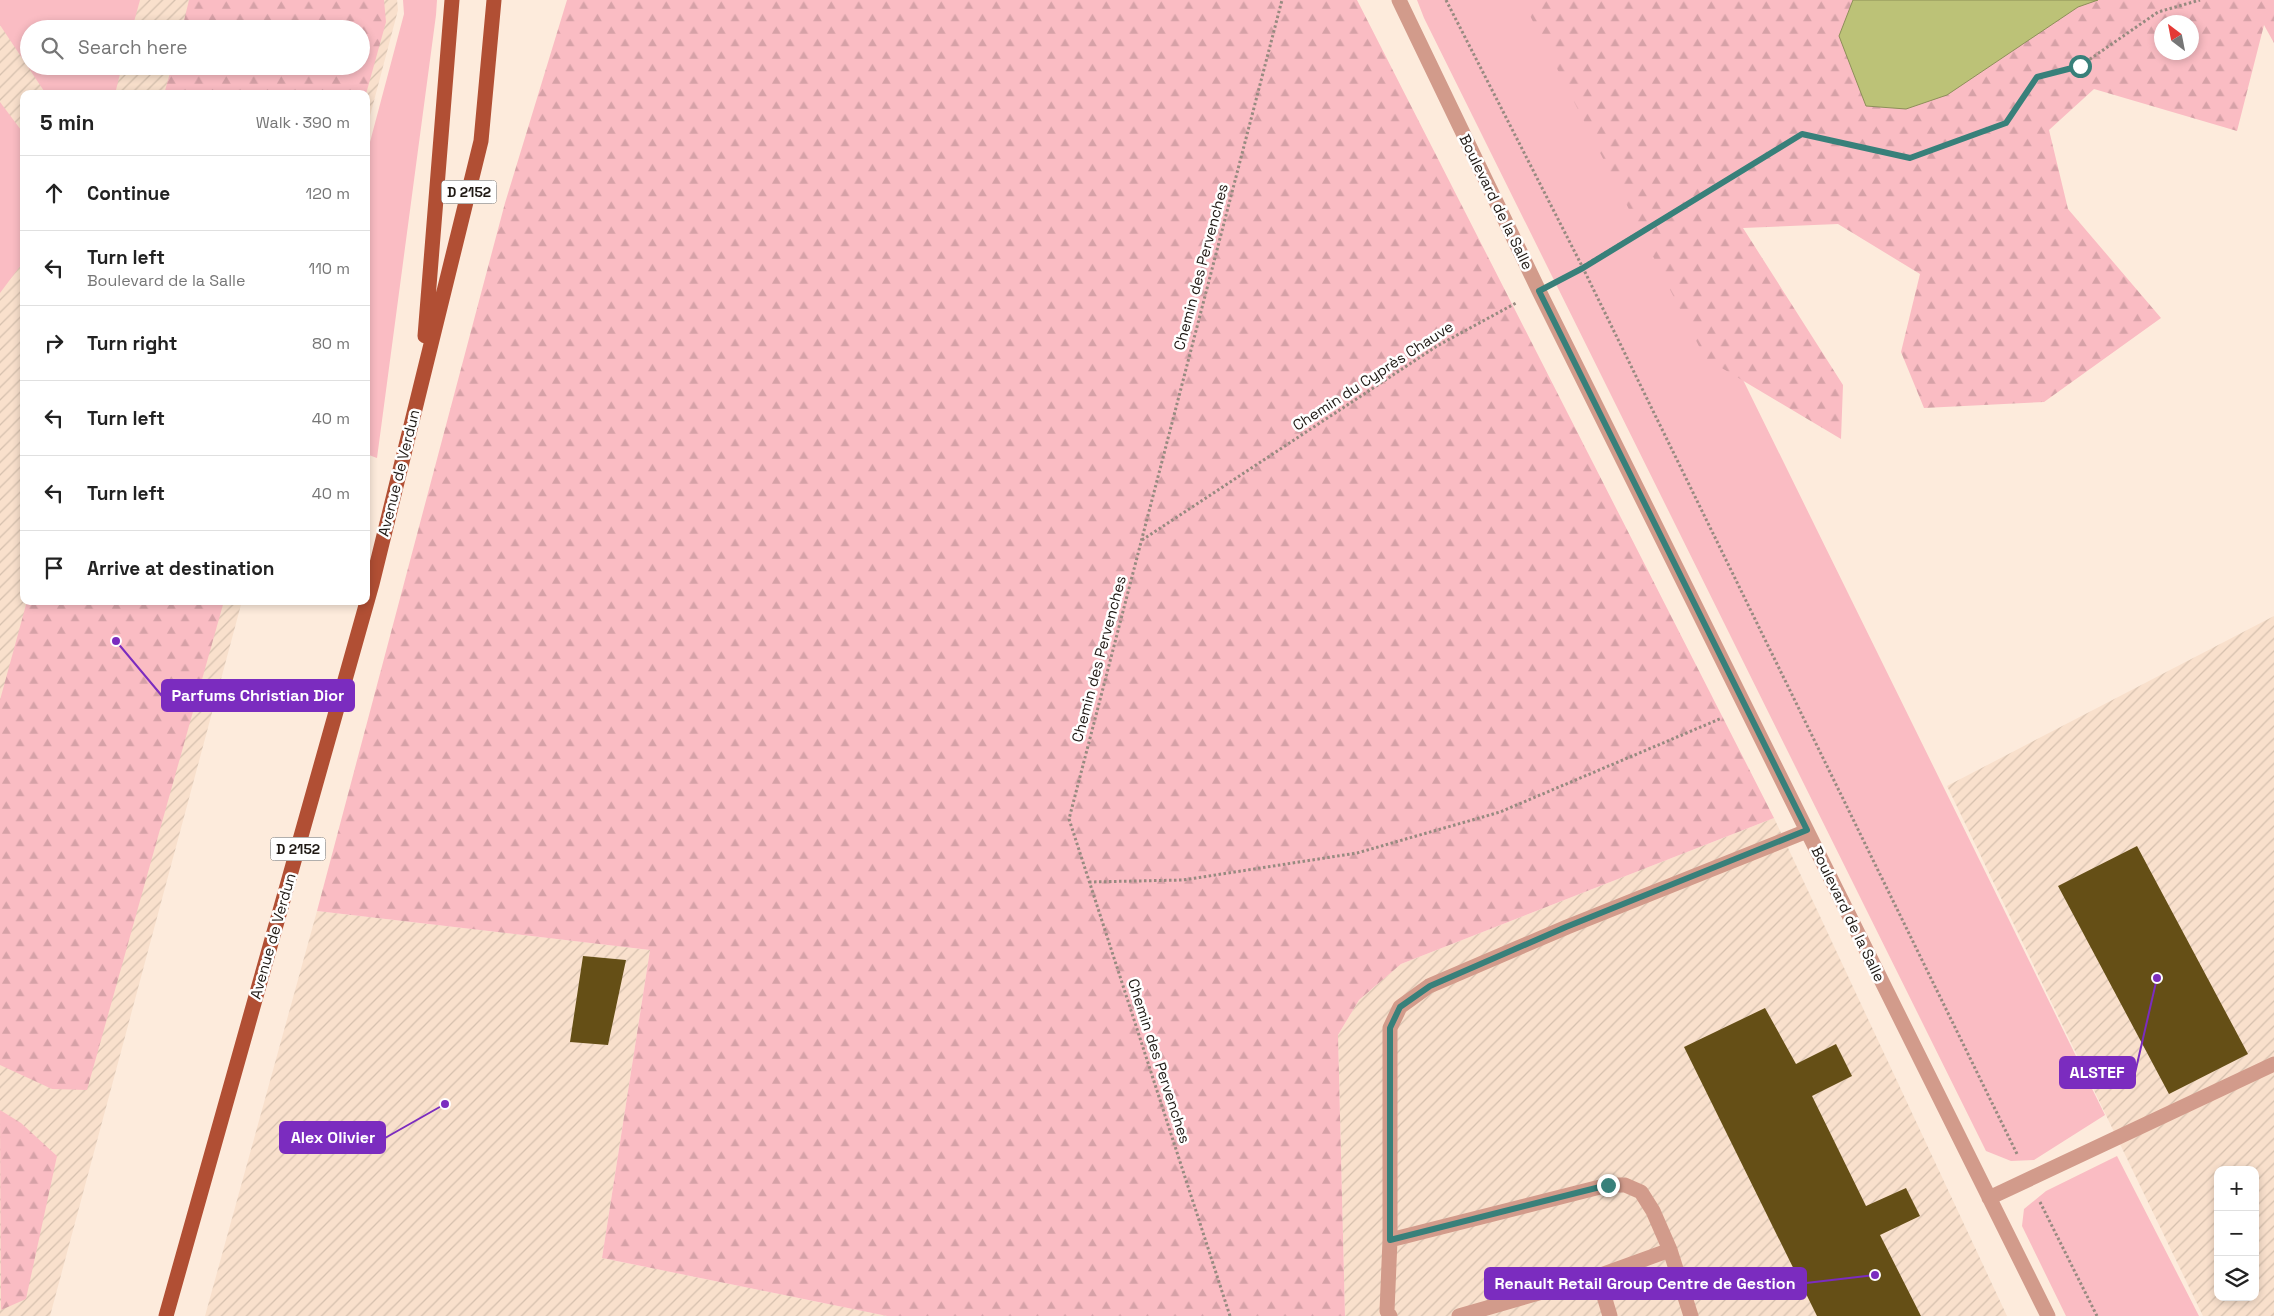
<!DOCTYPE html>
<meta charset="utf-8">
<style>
:root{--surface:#fff;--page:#f2f2f2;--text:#222;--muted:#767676;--line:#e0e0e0}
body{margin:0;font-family:"Space Grotesk",sans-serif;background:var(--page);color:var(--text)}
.controls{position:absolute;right:15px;bottom:15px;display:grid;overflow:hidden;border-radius:10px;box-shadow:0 2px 8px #0003}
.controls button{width:45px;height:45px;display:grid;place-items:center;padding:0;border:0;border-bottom:1px solid var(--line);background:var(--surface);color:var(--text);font:25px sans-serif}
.compass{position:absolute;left:2154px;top:15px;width:45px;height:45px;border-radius:50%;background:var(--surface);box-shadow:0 2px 8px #0003;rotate:328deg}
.stop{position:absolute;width:15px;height:15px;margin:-11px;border:4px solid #38807a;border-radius:50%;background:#fff}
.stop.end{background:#38807a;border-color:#fff;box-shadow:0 1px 5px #0008}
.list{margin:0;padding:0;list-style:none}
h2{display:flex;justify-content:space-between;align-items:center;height:65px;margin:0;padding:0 20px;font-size:21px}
h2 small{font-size:16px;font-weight:400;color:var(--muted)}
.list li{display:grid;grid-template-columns:32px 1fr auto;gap:15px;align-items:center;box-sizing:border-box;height:75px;padding:0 20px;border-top:1px solid var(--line)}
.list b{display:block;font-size:19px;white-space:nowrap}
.list p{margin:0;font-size:16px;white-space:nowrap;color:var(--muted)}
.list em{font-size:16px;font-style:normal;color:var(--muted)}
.icon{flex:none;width:28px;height:28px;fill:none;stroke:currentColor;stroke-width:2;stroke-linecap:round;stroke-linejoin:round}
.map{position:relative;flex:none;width:2274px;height:1316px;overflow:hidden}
.search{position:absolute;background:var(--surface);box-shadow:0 2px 8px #0003;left:20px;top:20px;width:350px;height:55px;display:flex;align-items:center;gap:12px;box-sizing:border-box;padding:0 18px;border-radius:28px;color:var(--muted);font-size:19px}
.panel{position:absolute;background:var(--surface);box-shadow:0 2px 8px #0003;left:20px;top:90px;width:350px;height:515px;border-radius:10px}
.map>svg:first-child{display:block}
</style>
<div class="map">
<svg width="2274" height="1316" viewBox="0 0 2274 1316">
<defs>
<pattern id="industrial-furrows" width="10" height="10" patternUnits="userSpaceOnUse" patternTransform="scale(1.25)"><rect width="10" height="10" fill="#f9e0cc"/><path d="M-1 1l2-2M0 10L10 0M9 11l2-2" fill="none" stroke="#d5c0ae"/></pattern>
<pattern id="forest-firs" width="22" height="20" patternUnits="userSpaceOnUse" patternTransform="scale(1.25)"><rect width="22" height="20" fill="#fabcc3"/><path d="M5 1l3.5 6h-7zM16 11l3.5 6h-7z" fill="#d6a1a7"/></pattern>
</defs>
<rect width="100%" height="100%" fill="#fdebdc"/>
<path fill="url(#industrial-furrows)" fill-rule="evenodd" d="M0,0H397L398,10L366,131V94H24V601H242L50,1316H0ZM29,29H361V66H29Z
M2274,616V1316H2203L1947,786ZM2218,1170H2255V1297H2218Z
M1774,818L2007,1316H1345L1338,1035L1359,1000L1401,964Z
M317,911L650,950L602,1258L887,1316H205Z"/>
<path fill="#fabcc3" d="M0,0H140L132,29H29V66H122L115,94H46L0,25Z
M403,0H437L436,15L377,458L366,454V157L404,14Z
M1417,0H1556L2105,1115L2034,1160L2011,1161L1986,1151L1424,18Z
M0,102L24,134V261L0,293Z
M2117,1156L2199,1316H2066L2022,1226L2024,1209L2046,1191Z"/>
<path fill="url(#forest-firs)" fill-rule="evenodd" d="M189,0H384L386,22L366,94H164L172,66H361V29H182Z
M567,0H1357L1774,818L1401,964L1359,1000L1338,1035L1345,1316H887L602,1258L650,950L317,911L505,203Z
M1522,0H2274V43L2264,25L2237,131L2094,89L2049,130L2068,209L2161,318L2044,402L1924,408L1901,352L1920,274L1838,224L1743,228L1843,385L1841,439L1705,358ZM2162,22H2192V52H2162Z
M27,601H224L87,1090L52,1089L0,1065V700Z
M0,1110L21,1123L57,1156L26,1299L1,1310Z"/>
<path fill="#bcc277" stroke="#8d8f59" d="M1853,0H2098L2078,7L1947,95L1906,109L1866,106L1839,36Z"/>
<path fill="#654f16" d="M2137,846L2248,1054L2169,1094L2058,886Z
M583,956L626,960L608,1045L570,1042Z
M1765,1008L1796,1064L1836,1044L1852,1076L1812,1096L1866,1206L1906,1188L1920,1216L1880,1235L1921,1316H1817L1684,1047Z"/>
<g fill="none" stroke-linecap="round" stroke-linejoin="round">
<path stroke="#978a80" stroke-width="3" stroke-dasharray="2.5 2.5" stroke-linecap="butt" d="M1446,0L1583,268L2018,1156
M1562,279L1802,134L1910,158L2006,123L2037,77L2080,66L2158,12L2200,0
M1142,540L1437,346L1516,303
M1089,882L1183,880L1357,853L1500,812L1722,718
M2040,1202L2097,1316
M1230,1316L1069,819L1282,0"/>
<path stroke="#d29b8b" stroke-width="15" d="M1399,0L1539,291L2048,1316
M1989,1198L2274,1064
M1390,1240L1608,1185H1625L1641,1192L1653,1211L1670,1250L1691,1316
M1598,1276L1610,1316
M1390,1316L1387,1311L1390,1240V1028L1400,1007L1429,986L1567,927L1807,831
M1459,1316L1598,1276L1670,1250"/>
<path stroke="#b14f34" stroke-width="15" d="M425,336L452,0
M166,1316L372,584L481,141L494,0"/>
</g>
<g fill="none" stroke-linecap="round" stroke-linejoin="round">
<path stroke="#38807a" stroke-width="6" d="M1608,1185L1390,1240V1028L1400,1007L1430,986L1566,927L1807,830L1539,291L1583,268L1802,134L1910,158L2006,123L2037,77L2080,66"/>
</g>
<g text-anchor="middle" stroke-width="5" stroke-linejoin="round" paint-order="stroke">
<g fill="#fff" stroke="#625e5a" stroke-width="1">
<rect x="441.5" y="180.5" width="55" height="23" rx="4"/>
<rect x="270.5" y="837.5" width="55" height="23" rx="4"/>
</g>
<g font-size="14" font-weight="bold" fill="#1f1914">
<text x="469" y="197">D 2152</text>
<text x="298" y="854">D 2152</text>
</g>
<g font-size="15" fill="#1f1914" stroke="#fff">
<text transform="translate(1496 202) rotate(64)" y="5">Boulevard de la Salle</text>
<text transform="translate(1201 267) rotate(-75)" y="5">Chemin des Pervenches</text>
<text transform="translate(1373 376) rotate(-33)" y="5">Chemin du Cyprès Chauve</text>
<text transform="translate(399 473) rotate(-76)" y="5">Avenue de Verdun</text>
<text transform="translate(1099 659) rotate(-75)" y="5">Chemin des Pervenches</text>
<text transform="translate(1848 914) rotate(64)" y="5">Boulevard de la Salle</text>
<text transform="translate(273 936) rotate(-74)" y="5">Avenue de Verdun</text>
<text transform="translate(1159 1061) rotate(72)" y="5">Chemin des Pervenches</text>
</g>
</g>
<path fill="none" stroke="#7b2cbf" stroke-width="2" d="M116 641L162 696M2157 978L2135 1073M445 1104L385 1138M1875 1275L1806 1283"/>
<g fill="#7b2cbf" stroke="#fff" stroke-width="2">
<circle cx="116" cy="641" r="5"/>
<circle cx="2157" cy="978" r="5"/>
<circle cx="445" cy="1104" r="5"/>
<circle cx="1875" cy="1275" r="5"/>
</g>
<g fill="#7b2cbf" stroke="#7b2cbf" stroke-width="2">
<rect x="162" y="680" width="192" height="31" rx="5"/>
<rect x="2060" y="1057" width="75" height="31" rx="5"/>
<rect x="280" y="1122" width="105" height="31" rx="5"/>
<rect x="1485" y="1268" width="321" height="31" rx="5"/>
</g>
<g font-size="16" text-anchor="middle" font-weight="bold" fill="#fff">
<text x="258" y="701">Parfums Christian Dior</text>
<text x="2097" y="1078">ALSTEF</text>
<text x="333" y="1143">Alex Olivier</text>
<text x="1645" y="1289">Renault Retail Group Centre de Gestion</text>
</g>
</svg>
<div class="controls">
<button>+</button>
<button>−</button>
<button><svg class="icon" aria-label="layers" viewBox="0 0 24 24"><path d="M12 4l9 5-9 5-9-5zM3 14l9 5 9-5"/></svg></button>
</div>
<svg class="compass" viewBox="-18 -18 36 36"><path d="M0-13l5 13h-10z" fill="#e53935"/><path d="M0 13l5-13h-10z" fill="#767676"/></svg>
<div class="stop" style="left:2080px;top:66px"></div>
<div class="stop end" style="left:1608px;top:1185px"></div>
<div class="search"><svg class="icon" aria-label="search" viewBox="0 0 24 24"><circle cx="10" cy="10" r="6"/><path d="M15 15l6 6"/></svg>Search here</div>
<section class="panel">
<h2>5 min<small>Walk · 390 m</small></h2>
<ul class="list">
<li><svg class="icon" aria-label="ahead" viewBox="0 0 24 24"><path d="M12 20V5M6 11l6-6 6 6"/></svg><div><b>Continue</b></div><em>120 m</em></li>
<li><svg class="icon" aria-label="left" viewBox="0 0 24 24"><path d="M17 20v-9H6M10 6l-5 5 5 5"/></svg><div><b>Turn left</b><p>Boulevard de la Salle</p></div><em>110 m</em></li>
<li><svg class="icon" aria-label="right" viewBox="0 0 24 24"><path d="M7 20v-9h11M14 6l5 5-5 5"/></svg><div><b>Turn right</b></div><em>80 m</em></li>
<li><svg class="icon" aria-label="left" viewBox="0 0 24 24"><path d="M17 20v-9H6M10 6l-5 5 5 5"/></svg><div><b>Turn left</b></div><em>40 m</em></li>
<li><svg class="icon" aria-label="left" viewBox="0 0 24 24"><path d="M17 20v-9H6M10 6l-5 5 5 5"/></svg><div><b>Turn left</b></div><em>40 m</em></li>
<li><svg class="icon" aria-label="arrive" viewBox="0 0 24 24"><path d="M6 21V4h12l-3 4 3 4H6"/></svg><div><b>Arrive at destination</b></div></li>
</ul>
</section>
</div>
